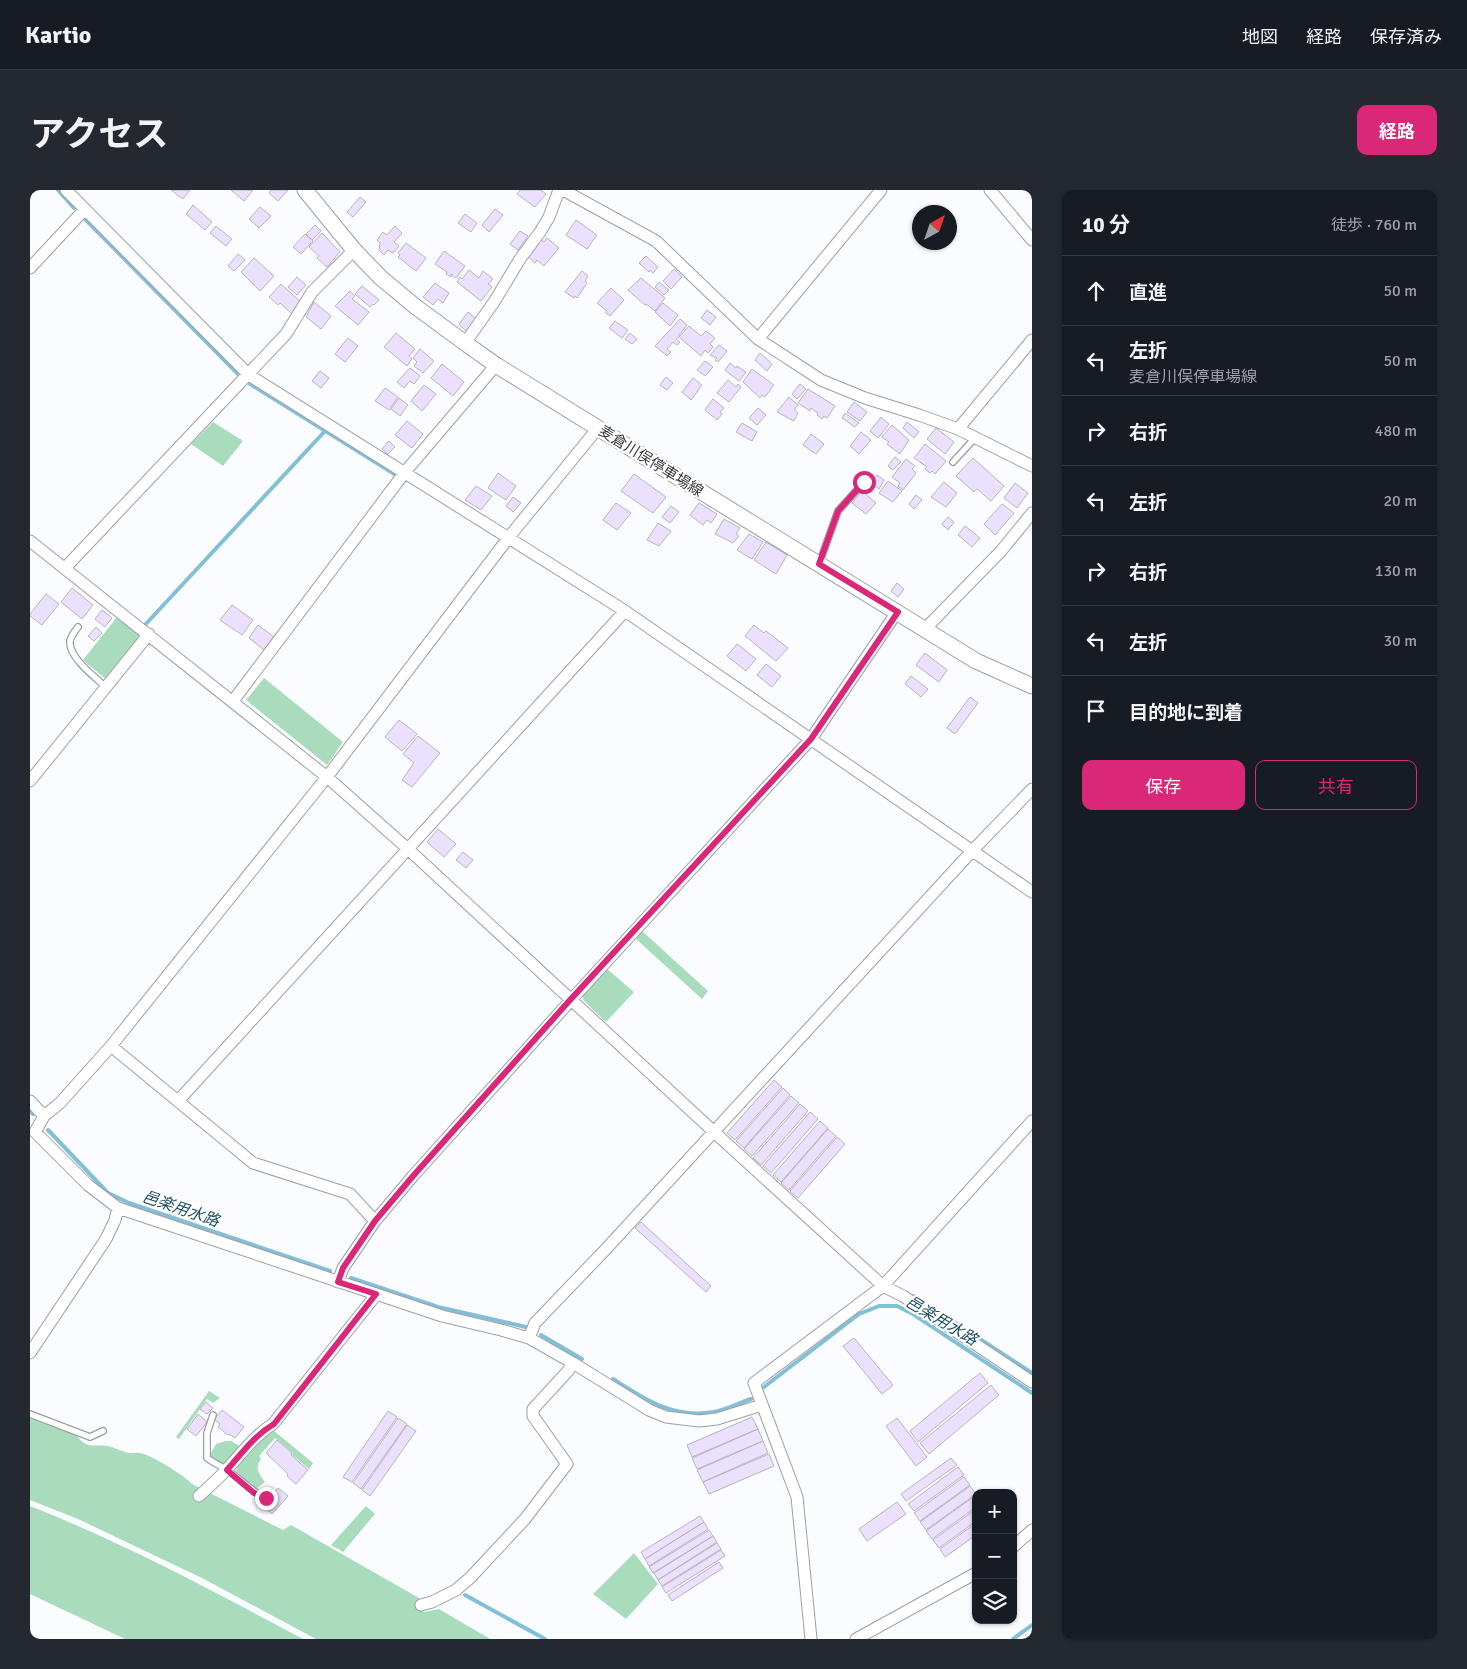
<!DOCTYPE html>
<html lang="ja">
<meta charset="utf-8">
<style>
:root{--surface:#171b24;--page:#242831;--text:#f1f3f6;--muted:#9ea1a6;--line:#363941;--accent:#db2777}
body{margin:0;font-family:Signika,"Noto Sans JP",sans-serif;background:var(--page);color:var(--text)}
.controls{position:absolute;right:15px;bottom:15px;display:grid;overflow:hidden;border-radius:10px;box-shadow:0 1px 4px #0004}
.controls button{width:45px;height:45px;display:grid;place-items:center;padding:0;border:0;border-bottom:1px solid var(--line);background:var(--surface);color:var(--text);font:25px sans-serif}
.compass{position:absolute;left:882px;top:15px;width:45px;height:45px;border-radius:50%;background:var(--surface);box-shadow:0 1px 4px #0004;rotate:40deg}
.stop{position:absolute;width:15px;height:15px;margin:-11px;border:4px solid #db2777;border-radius:50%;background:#fff}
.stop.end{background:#db2777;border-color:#fff;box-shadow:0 1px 5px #0008}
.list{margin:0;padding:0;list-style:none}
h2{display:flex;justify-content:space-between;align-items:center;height:65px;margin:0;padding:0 20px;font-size:21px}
h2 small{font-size:16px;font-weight:400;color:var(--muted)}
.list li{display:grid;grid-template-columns:32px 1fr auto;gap:15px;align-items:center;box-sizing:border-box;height:70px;padding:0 20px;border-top:1px solid var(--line)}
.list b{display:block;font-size:19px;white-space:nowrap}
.list p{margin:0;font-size:16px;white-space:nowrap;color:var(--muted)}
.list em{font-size:16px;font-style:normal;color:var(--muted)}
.actions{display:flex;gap:10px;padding:15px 20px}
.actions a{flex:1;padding:11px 0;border:1px solid var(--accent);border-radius:10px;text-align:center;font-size:18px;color:var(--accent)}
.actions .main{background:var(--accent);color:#fff}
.icon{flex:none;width:28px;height:28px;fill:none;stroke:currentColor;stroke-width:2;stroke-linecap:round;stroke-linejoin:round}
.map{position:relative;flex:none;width:1002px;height:1449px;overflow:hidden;border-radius:10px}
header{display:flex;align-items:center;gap:30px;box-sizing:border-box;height:70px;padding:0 25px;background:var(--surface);border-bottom:1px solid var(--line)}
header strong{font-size:24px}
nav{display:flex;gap:28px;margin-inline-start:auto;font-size:18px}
.intro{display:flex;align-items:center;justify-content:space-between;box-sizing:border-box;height:120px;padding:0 30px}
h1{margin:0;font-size:35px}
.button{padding:12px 22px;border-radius:10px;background:var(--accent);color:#fff;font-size:18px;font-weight:700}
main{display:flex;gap:30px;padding:0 30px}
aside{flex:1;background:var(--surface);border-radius:10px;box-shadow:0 1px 4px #0004}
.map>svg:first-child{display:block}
</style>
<header>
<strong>Kartio</strong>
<nav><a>地図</a><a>経路</a><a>保存済み</a></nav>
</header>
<div class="intro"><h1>アクセス</h1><a class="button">経路</a></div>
<main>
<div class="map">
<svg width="1002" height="1449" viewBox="0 0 1002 1449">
<rect width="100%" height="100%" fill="#fafcff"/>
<path fill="#a8dcbd" d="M183,232L213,251L193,276L161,254Z
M87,427L111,446L78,491L53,470Z
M234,488L313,552L297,575L216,510Z
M612,741L678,801L672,809L606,749Z
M577,779L604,802L576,832L553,810V805Z
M179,1201L190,1208L183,1213L177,1209L149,1249L146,1247Z
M0,1227L46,1245C58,1260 62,1254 77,1256C84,1257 91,1261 99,1263C103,1264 106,1262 110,1263C120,1264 157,1287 162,1294L253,1340L261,1335L389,1408L388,1417L394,1422L409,1419L460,1449H286L172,1388L48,1329L0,1310Z
M243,1240L283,1273L279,1279L262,1265L263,1263L245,1248L229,1266L231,1269C224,1279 229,1283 235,1292L227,1298L220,1296L206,1281L207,1277L239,1242Z
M196,1251H201L209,1256L195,1274L181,1267V1263L186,1254Z
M0,1316C94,1353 183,1401 273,1449H95L0,1404Z
M336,1316L345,1324L313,1362L301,1355Z
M604,1363L628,1394L596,1429L563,1404Z"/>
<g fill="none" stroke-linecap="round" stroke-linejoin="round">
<path stroke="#83bfd7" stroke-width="4" d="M28,0L44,18
M55,29L208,184
M220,194L366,285
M114,436L295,241
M0,921L3,924
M18,940L78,1003L99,1013L300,1081
M321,1088L408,1117L496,1137
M884,1106L1002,1183
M511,1145L552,1169
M583,1189C616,1210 643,1229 684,1222C696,1220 709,1213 721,1209
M734,1197L829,1124L849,1116H867L883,1124L1002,1203
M435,1405L515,1449
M983,1449L1002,1435"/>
</g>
<path fill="#ebe0fe" stroke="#b6b5b9" d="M141,0H160L153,9Z
M201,0H223L214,11Z
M241,0H258L248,11L239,3Z
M490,0H511L516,4L505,17L487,4Z
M330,7L336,12L323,27L317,22Z
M163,15L182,32L175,40L156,24Z
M230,17L241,26L229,38L219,29Z
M465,19L473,25L459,42L452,35Z
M435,24L447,33L441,42L428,33Z
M546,30L567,45L557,59L536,45Z
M285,35L291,41L282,50L276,44Z
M186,36L202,49L196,56L180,43Z
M365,36L372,43L364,52L369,56L363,63L358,60L354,65L349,60L350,53L347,50L353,42L357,45Z
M490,41L498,46L488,60L480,54Z
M292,43L310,62L297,77L287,68L289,66L279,57Z
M275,44L283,51L271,64L263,57Z
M517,48L529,58L514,76L507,70L505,73L497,66L511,49L514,52Z
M376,53L396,68L386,81L368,67L370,65L368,63Z
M414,61L435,76L426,88L421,84V87L416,84L417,82L405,74Z
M208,64L215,70L204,81L198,76Z
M616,66L628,77L623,83L620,80L619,82L609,73Z
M224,68L244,86L230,101L211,82Z
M644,79L652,87L641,99L633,91Z
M439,80L449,88L453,81L463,89L458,94L462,97L451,111L427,92L430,87L432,89Z
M552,81L558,86L555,91L557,93L547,108L545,106L544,108L535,102Z
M267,87L276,95L267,105L258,97Z
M611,88L635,108L625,121L616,114L615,115L598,100Z
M629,92L639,100L634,105L625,97Z
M405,93L419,103L413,113L408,109L403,115L393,107Z
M251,94L272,113L262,124L250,113L248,115L239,107Z
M332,96L349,110L344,115L343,114L340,117L325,104Z
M581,98L594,110L580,126L576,123L577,121L567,113Z
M320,101L325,106L322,109L339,122L328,135L305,116Z
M284,112L301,126L291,139L276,127Z
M633,113L648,125L640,136L625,122Z
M677,120L686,127L680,135L671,128Z
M438,122L446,129L436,141L429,134Z
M650,129L657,135L646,149L650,152L647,155L643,152L637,159L641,162L637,166L625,156Z
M585,131L598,140L592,148L579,138Z
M659,136L671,146L676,141L685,148L680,154L683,157L678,163L675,160L671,166L649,147Z
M366,143L385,159L379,166L382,169L377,176L354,157Z
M600,143L607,149L602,154L595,149Z
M318,148L328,156L315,172L305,164Z
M689,155L697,161L688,172L685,170L687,168L680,165Z
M390,159L404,171L393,183L384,176L387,172L383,168Z
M730,163L742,174L737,181L725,170Z
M675,171L683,177L675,186L667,180Z
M700,173L706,178L707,176L716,182L709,191L695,180Z
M412,174L434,192L423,206L401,188Z
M380,178L390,186L384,194L380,191L374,198L367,192Z
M722,179L744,195L735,207L732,205L730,208L713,192Z
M290,181L299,188L291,198L282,191Z
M636,187L643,193L637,200L630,195Z
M663,188L672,195L661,210L652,202Z
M698,190L706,197L708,194L711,197L699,212L687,203Z
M770,194L776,199L767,209L762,204Z
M394,195L406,204L392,221L381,211Z
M355,198L368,207L359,220L345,211Z
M778,199L805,216L797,228L794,226L792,229L787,225L788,223L781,218L780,221L768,213Z
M759,207L768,215L764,220L768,223L764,231L747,222Z
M369,208L378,215L370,226L361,219Z
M683,209L694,218L690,222L692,224L687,230L675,220Z
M824,212L837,222L830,231L817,222Z
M728,218L736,225L727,235L719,228Z
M815,223L829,233L825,237L812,228Z
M851,227L859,234L848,248L840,241Z
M377,231L393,244L382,258L365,245Z
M877,232L889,242L884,248L873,238Z
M712,233L727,242L722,251L706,242Z
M862,235L879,250L870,264L857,254L859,252L852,247Z
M906,238L924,252L915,264L897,249Z
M831,242L841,250L829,264L820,256Z
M781,244L794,254L786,264L773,255Z
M359,251L365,257L358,264L352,259Z
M895,254L916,271L905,284L902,281L900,283L895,279L897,277L884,268Z
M865,267L871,272L863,280L858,276Z
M943,268L974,296L961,311L947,299L944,302L926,286Z
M876,269L885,276L882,279L886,283L873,300L868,296L870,293L862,287Z
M468,283L486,296L476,310L458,298Z
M604,284L636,307L623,323L591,301Z
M847,285L854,290L849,299L841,293Z
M858,291L872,301L863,312L849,303Z
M914,292L927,303L916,317L901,307Z
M985,293L998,303L987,318L974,308Z
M446,296L462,306L451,320L435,310Z
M832,301L846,313L836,324L822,313Z
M886,305L892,310L884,319L879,314Z
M483,307L491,313L483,322L476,316Z
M586,313L601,323L587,340L573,330Z
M669,313L687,324L681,333L677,330L673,335L660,325Z
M972,314L984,323L965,345L954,334Z
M641,316L649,322L640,333L632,327Z
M918,327L924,332L918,340L912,334Z
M694,329L710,338L706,344L709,346L703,353L685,344Z
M628,333L641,341L629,356L617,350Z
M935,336L950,348L942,357L928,345Z
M719,344L733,352L722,369L707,360Z
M736,352L757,365L746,384L724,370Z
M867,393L874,399L868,407L861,401Z
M42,398L63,415L52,429L31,412Z
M16,404L29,414L12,435L0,426V424Z
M202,415L223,430L212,445L190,430Z
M72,420L82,428L75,437L65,429Z
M228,435L244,447L234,460L219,448Z
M724,435L734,443L736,441L758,458L746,471L715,446Z
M66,437L72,443L64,451L58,446Z
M707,454L726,469L716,481L697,466Z
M895,463L917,480L909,492L886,475Z
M736,474L751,486L742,497L727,485Z
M881,486L898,499L891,507L875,494Z
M940,507L948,513L925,544L917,538Z
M369,530L387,544L372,561L355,547Z
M388,546L410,563L382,597L372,590L384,573L373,564Z
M408,639L426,654L414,667L397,652Z
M433,662L443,670L436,678L426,670Z
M744,890L752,897L705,950L697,943Z
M753,898L760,905L714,958L706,951Z
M761,906L769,913L722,966L714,959Z
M770,914L778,921L731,975L723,968Z
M780,922L788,929L741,983L733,976Z
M790,931L798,938L751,992L743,985Z
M798,939L806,946L759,1000L751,993Z
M807,947L815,954L768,1008L760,1001Z
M611,1032L681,1096L676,1102L605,1038Z
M824,1148L863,1195L852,1204L813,1156Z
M950,1183L958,1193L888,1252L880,1241Z
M961,1195L969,1205L899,1264L890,1253Z
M176,1212L183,1218L177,1224L170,1219Z
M192,1220L214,1237L205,1248L199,1244L198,1245L188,1237L190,1234L184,1229Z
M358,1221L367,1227L322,1292L313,1287Z
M168,1224L177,1232L166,1246L157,1239Z
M722,1227L728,1239L662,1267L657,1255Z
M368,1228L377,1234L331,1299L323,1293Z
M867,1228L897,1267L886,1276L856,1236Z
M377,1235L386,1241L340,1306L332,1300Z
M728,1239L733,1251L667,1279L662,1268Z
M247,1250L262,1263L261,1265L278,1280L266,1294L257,1286L258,1284L236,1263Z
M733,1251L738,1263L673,1292L667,1280Z
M739,1264L744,1276L679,1304L673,1292Z
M921,1268L927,1275L876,1311L871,1304Z
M928,1277L934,1285L884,1321L878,1314Z
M934,1287L940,1295L890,1331L884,1323Z
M940,1296L946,1304L896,1340L890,1332Z
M248,1298L258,1306L242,1324L233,1316Z
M946,1305V1317L902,1349L896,1341Z
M867,1312L876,1324L837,1351L829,1339Z
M946,1319V1331L909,1358L903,1350Z
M670,1326L674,1332L615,1369L611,1362Z
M674,1332L678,1339L619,1376L615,1369Z
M946,1333V1345L915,1367L910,1359Z
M679,1340L683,1346L623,1383L619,1377Z
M683,1346L687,1352L628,1390L624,1383Z
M687,1353L691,1359L632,1396L628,1390Z
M691,1360L695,1366L636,1403L632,1397Z
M689,1372L693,1378L642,1411L638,1405Z"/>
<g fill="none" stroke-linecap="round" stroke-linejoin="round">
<g stroke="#9da0a3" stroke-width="8">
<path id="service" d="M923,272L945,248
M789,374L808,321L834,292
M48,437C45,441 41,446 40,451C38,467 66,488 76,497
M0,1224L60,1247L73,1241
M183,1225L177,1243V1268C184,1273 191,1276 197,1280C212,1290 220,1301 236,1308"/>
</g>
<g stroke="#9da0a3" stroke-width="13">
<path id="minor" d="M36,0L219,185L595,421L1002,702
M533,0L626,51L728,149L791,190L835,208L889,225L928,239L1002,276
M960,0L1002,50
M0,78L55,19
M728,149L851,0
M435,153L464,112L490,69L510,42L519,27L529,0
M568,238L479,347L297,587L81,856L30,913L14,926L5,942L58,995L88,1018L412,1126L471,1140L499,1148L543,1173L619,1220L636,1227L669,1231L687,1229L732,1215
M928,239L1002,150
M0,351L297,587L378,659L683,941L853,1096L873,1106L1002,1192
M35,378L256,144L282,102L324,60
M895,439L971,361L1002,323
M203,511L375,282L466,175
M0,591L119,444
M81,856L223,973L320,1004L345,1031
M0,911L14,926
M148,911L595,421
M308,1092L313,1078L345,1031L383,986L541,810L781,549L867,422
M499,1148L505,1133L576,1059L943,660L1002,599
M0,1163L76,1049L85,1030L88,1018
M169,1306C179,1297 189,1288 198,1278C212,1263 225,1245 243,1234L346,1105
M983,1357L1002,1340
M391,1415L402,1412L426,1400L440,1388L495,1329L537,1274L503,1226V1219L538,1181L543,1173
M781,1449L767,1307L724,1193L853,1096L1002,931
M826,1449L946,1383"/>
</g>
<g stroke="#9da0a3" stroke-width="17">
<path id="secondary" d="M275,0L324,60L351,88L386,117L435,153L466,175L558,232L946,471L1002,496"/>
</g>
<use href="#service" stroke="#fff" stroke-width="5.5"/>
<use href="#minor" stroke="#fff" stroke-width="11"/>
<use href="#secondary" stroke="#fff" stroke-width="15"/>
</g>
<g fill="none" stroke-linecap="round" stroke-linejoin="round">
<path stroke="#db2777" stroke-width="6" d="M236,1308L224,1303L197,1280C211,1264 225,1245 244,1234L346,1104L308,1092L313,1078L345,1031L383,986L540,810L781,549L868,422L789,374L808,321L834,292"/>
</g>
<g text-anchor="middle" stroke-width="4.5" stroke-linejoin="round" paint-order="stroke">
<g font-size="15" fill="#37383a" stroke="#fff">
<text transform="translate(621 271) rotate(32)" y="5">麦倉川俣停車場線</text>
</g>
<g font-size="16" font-style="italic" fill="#1f5162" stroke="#fff">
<text transform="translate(151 1018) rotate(19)" y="6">邑楽用水路</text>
<text transform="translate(912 1130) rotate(31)" y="6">邑楽用水路</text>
</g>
</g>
</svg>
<div class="controls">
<button>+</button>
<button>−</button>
<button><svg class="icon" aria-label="layers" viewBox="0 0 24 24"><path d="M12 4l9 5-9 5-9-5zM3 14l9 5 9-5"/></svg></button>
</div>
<svg class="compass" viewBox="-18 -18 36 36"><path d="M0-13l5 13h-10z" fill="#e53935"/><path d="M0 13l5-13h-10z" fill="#9ea1a6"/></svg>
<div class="stop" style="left:834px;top:292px"></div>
<div class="stop end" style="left:236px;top:1308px"></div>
</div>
<aside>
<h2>10 分<small>徒歩 · 760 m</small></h2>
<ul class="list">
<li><svg class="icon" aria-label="ahead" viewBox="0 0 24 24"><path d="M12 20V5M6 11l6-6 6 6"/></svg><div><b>直進</b></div><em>50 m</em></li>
<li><svg class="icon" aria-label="left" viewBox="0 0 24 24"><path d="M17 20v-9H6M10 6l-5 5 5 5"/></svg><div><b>左折</b><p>麦倉川俣停車場線</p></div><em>50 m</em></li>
<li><svg class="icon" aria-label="right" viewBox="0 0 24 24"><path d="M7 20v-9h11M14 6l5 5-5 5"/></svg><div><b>右折</b></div><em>480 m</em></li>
<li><svg class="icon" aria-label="left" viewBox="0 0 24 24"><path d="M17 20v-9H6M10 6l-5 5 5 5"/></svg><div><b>左折</b></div><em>20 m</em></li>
<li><svg class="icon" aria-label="right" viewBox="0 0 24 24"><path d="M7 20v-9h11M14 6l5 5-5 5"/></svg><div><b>右折</b></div><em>130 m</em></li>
<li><svg class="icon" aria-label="left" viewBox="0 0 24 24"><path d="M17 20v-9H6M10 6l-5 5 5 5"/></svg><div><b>左折</b></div><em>30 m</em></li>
<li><svg class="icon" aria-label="arrive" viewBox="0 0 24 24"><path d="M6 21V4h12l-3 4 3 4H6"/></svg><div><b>目的地に到着</b></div></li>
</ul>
<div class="actions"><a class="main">保存</a><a>共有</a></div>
</aside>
</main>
